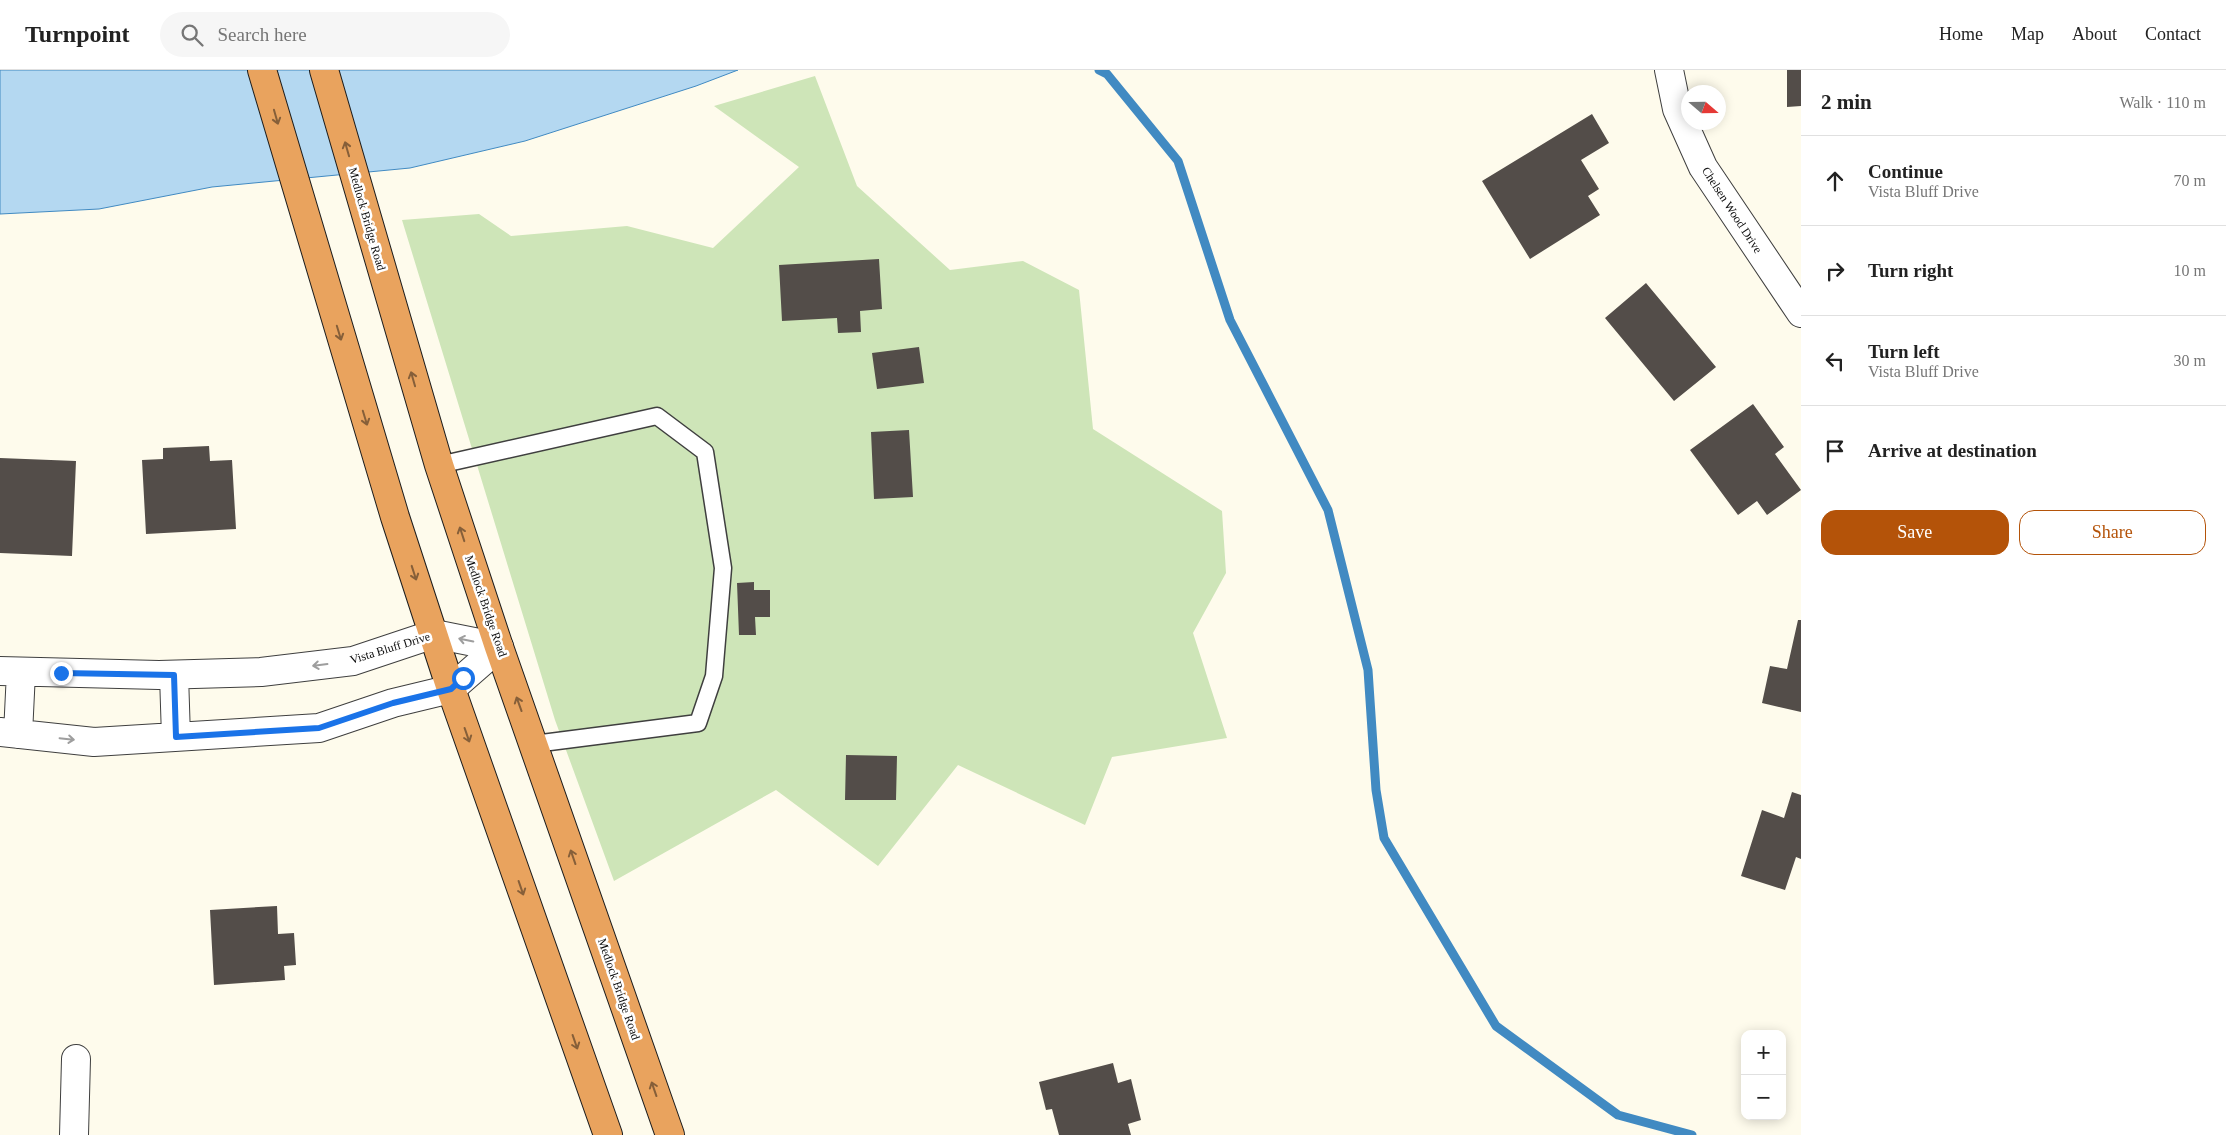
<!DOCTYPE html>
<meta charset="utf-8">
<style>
:root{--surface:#fff;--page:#f6f6f6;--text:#222;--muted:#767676;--line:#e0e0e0;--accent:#b45309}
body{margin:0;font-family:"Times New Roman",serif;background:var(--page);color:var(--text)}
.controls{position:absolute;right:15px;bottom:15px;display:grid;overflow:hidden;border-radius:10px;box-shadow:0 2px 12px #0003}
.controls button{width:45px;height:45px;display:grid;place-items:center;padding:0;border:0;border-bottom:1px solid var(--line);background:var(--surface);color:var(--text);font:25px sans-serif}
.compass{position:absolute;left:1681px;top:15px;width:45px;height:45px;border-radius:50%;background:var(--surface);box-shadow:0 2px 12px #0003;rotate:110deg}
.stop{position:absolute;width:15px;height:15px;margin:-11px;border:4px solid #1a73e8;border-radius:50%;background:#fff}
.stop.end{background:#1a73e8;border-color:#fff;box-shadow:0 1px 5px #0008}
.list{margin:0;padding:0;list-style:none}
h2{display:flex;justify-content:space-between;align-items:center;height:65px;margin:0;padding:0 20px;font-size:21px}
h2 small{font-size:16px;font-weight:400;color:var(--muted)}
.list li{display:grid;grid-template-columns:32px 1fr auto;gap:15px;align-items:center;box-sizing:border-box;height:90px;padding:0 20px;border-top:1px solid var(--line)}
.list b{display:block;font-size:19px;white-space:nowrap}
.list p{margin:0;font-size:16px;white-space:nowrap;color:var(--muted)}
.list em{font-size:16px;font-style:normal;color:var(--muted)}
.actions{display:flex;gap:10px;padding:15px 20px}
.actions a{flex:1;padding:11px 0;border:1px solid var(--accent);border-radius:15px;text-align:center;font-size:18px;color:var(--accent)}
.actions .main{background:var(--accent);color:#fff}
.icon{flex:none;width:28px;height:28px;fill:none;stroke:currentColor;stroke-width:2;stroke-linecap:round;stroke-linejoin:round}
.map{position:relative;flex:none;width:1801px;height:1065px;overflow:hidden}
header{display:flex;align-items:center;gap:30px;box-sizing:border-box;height:70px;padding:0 25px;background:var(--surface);border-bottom:1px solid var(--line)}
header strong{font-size:24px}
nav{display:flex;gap:28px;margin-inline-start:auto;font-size:18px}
.search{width:350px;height:45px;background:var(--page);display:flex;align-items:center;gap:12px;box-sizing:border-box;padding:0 18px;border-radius:28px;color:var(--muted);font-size:19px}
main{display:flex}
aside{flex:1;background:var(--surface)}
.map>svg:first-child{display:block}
</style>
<header>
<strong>Turnpoint</strong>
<div class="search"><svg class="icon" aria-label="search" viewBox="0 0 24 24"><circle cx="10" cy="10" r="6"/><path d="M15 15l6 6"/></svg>Search here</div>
<nav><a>Home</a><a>Map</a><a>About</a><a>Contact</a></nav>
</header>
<main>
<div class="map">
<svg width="1801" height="1065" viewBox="0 0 1801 1065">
<rect width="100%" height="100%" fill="#fefbec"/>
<path fill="#cee5b8" d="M815,6L857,116L950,200L1023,191L1079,220L1093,359L1222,441L1226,503L1193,563L1227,668L1112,687L1085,755L958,695L878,796L776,720L614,811L555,650L402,150L479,144L511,166L627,156L713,178L799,97L714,36Z"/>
<path fill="#b4d8f1" stroke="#418ac2" d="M0,0H738L696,16L525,71L410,98L212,117L99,139L0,144Z"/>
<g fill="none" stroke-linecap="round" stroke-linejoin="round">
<path stroke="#418ac2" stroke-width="9" d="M1099,0L1107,4L1178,91L1230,250L1328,440L1368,600L1376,720L1384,768L1496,956L1618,1045L1692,1065"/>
</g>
<path fill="#534d49" d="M1787,0H1801V36L1787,37Z
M1592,44L1609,73L1581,90L1599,119L1588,126L1600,145L1530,189L1482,111Z
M879,189L882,239L860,241L861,262L838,263L837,248L782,251L779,195Z
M1646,213L1716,297L1674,331L1605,248Z
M919,277L924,313L877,319L872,283Z
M1753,334L1784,377L1775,384L1801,420L1767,445L1757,431L1738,445L1690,380Z
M909,360L913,427L874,429L871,362Z
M209,376L210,391L232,390L236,459L146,464L142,390L163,389V378Z
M0,388L76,391L72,486L0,483Z
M754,512V520H770V547H755L756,565H739L737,513Z
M1798,550H1801V642L1762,633L1770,596L1787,599Z
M846,685L897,686L896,730H845Z
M1792,722L1801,725V789L1796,787L1785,820L1741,806L1762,740L1784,748Z
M277,836L278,864L294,863L296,895L284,896L285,910L214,915L210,840Z
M1113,993L1118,1013L1131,1009L1141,1050L1128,1054L1131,1065H1059L1052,1039L1046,1040L1039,1012Z"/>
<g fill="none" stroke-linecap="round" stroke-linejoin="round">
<g stroke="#3f3f3f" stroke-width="19">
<path id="lane" d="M439,395L657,346L705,382L723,498L714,606L698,653L534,674"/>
</g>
<g stroke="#3f3f3f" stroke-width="30">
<path id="street" d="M1669,0L1677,39L1703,97L1801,243
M0,601L159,605L261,602L353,591L434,564L499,577
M174,605L176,667
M0,662L94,672L319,658L393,633L451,619L499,577
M18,664L21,602
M74,1065L76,989"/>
</g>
<g stroke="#1d1d1d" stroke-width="30">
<path id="highway" d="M262,0L395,447L451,619L608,1065
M324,0L439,395L499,577L670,1065"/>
</g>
<use href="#lane" stroke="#fff" stroke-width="16"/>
<use href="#street" stroke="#fff" stroke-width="28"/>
<use href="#highway" stroke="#e9a35e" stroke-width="28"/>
</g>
<defs><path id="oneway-shaft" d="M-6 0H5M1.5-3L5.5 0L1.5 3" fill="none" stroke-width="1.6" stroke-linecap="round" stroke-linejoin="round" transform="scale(1.25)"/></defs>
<g stroke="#865f39">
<use href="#oneway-shaft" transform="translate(276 47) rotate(74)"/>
<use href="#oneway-shaft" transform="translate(347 79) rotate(-106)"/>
<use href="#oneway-shaft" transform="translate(339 263) rotate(73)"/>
<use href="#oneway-shaft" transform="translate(413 309) rotate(-106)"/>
<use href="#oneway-shaft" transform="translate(365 348) rotate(73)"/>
<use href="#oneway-shaft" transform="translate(462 464) rotate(-108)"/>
<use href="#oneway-shaft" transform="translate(414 503) rotate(72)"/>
<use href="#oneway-shaft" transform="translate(519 634) rotate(-110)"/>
<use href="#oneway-shaft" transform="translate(467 665) rotate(71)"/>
<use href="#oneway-shaft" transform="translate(573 787) rotate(-109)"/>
<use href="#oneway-shaft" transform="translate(521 818) rotate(71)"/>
<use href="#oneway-shaft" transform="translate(575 972) rotate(71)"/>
<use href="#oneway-shaft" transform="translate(654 1019) rotate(-109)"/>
</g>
<g stroke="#9e9e9e">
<use href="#oneway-shaft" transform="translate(466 570) rotate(-168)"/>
<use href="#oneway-shaft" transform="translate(320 595) rotate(173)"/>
<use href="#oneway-shaft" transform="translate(67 669) rotate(6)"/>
</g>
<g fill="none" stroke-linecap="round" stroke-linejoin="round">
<path stroke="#1a73e8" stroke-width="6" d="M61,603L174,605L176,667L319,658L393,633L451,619L463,608"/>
</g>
<g text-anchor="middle" stroke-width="5" stroke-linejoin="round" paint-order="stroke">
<g font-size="12" fill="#0c0c0c" stroke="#fff">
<text transform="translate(1732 140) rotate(57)" y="4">Chelsen Wood Drive</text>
<text transform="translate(367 149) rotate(74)" y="4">Medlock Bridge Road</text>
<text transform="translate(486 536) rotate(71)" y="4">Medlock Bridge Road</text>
<text transform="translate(390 578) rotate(-17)" y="4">Vista Bluff Drive</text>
<text transform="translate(619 919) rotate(71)" y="4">Medlock Bridge Road</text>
</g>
</g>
</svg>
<div class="controls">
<button>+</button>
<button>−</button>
</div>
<svg class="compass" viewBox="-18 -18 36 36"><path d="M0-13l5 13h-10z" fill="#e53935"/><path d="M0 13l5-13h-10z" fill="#767676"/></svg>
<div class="stop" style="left:463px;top:608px"></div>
<div class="stop end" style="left:61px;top:603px"></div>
</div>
<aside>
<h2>2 min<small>Walk · 110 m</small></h2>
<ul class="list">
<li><svg class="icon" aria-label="ahead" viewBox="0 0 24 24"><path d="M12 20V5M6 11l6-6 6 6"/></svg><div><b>Continue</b><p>Vista Bluff Drive</p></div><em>70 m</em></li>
<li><svg class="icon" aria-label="right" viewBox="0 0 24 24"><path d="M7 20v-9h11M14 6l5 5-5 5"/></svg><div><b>Turn right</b></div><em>10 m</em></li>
<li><svg class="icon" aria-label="left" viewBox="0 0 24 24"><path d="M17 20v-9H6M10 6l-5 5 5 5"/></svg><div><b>Turn left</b><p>Vista Bluff Drive</p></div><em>30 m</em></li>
<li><svg class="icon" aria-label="arrive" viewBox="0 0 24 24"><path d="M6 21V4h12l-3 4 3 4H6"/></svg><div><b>Arrive at destination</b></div></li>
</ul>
<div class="actions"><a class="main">Save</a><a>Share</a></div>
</aside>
</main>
